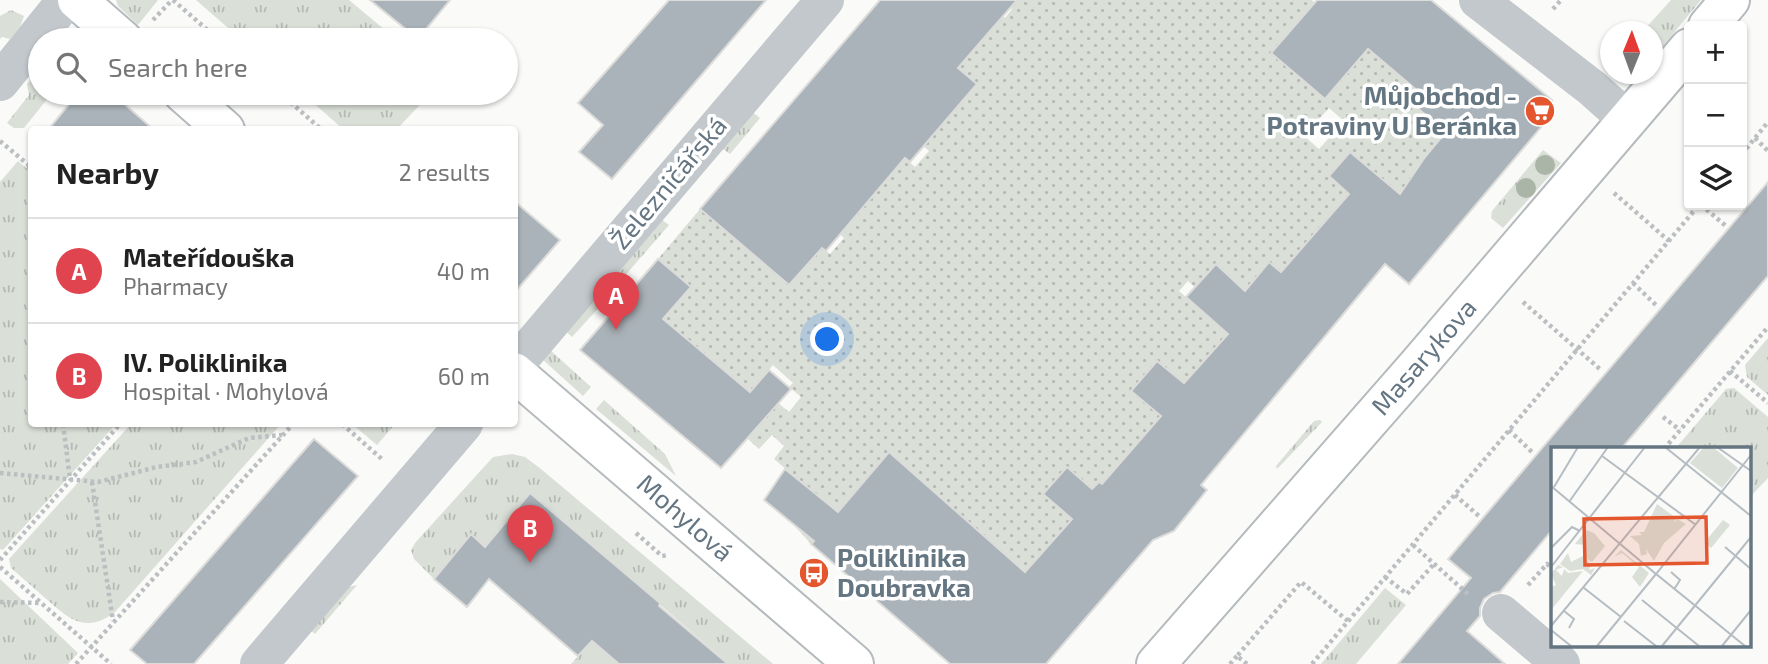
<!DOCTYPE html>
<meta charset="utf-8">
<style>
:root{--surface:#fff;--page:#f6f6f6;--text:#222;--muted:#767676;--line:#e0e0e0;--accent:#ea580c}
body{margin:0;font-family:"Exo 2",sans-serif;background:var(--page);color:var(--text)}
.controls{position:absolute;right:21px;top:21px;display:grid;overflow:hidden;border-radius:7px;box-shadow:0 2px 5px #0004}
.controls button{width:63px;height:63px;display:grid;place-items:center;padding:0;border:0;border-bottom:2px solid var(--line);background:var(--surface);color:var(--text);font:35px sans-serif}
.compass{position:absolute;left:1600px;top:21px;width:63px;height:63px;border-radius:50%;background:var(--surface);box-shadow:0 2px 5px #0004;rotate:1deg}
.you{position:absolute;left:828px;top:340px;width:24px;height:24px;margin:-18px;border:5px solid #fff;border-radius:50%;background:#1a73e8;box-shadow:0 0 0 10px #1a73e833}
.badge{display:grid;place-items:center;width:46px;height:46px;border-radius:50%;background:var(--accent);color:#fff;font-size:23px;font-weight:700}
.pin{position:absolute;translate:-50% -58px;filter:drop-shadow(0 2px 4px #0008)}
.pin::after{content:'';position:absolute;top:37px;width:24px;height:21px;background:inherit;clip-path:polygon(0 0,100% 0,50% 100%)}
.list{margin:0;padding:0;list-style:none}
h2{display:flex;justify-content:space-between;align-items:center;height:91px;margin:0;padding:0 28px;font-size:30px}
h2 small{font-size:23px;font-weight:400;color:var(--muted)}
.list li{display:grid;grid-template-columns:46px 1fr auto;gap:21px;align-items:center;box-sizing:border-box;height:105px;padding:0 28px;border-top:2px solid var(--line)}
.list b{display:block;font-size:26px;white-space:nowrap}
.list p{margin:0;font-size:23px;white-space:nowrap;color:var(--muted)}
.list em{font-size:23px;font-style:normal;color:var(--muted)}
.icon{flex:none;width:38px;height:38px;fill:none;stroke:currentColor;stroke-width:2;stroke-linecap:round;stroke-linejoin:round}
.map{position:relative;flex:none;width:1768px;height:664px;overflow:hidden}
.search{position:absolute;background:var(--surface);box-shadow:0 2px 5px #0004;left:28px;top:28px;width:490px;height:77px;display:flex;align-items:center;gap:18px;box-sizing:border-box;padding:0 24px;border-radius:38px;color:var(--muted);font-size:26px}
.panel{position:absolute;background:var(--surface);box-shadow:0 2px 5px #0004;left:28px;top:126px;width:490px;height:301px;border-radius:7px}
.map>svg:first-child{display:block}
</style>
<div class="map">
<svg width="1768" height="664" viewBox="0 0 1768 664">
<defs>
<pattern id="grass-tufts" width="24" height="20" patternUnits="userSpaceOnUse" patternTransform="scale(1.75)"><rect width="24" height="20" fill="#dadfd7"/><path d="M3 7l-1-3M5 7V3M7 7l1-3M15 17l-1-3M17 17v-4M19 17l1-3" fill="none" stroke="#b4b9b4"/></pattern>
<pattern id="garden-dots" width="8" height="8" patternUnits="userSpaceOnUse" patternTransform="scale(1.75)"><rect width="8" height="8" fill="#dadfd7"/><path d="M2 2h.1M6 6h.1" fill="none" stroke="#b4b9b4" stroke-width="1.8" stroke-linecap="round"/></pattern>
</defs>
<rect width="100%" height="100%" fill="#fafaf8"/>
<path fill="url(#grass-tufts)" d="M116,0H158L138,25L118,6Z
M196,0H349L397,40H242Z
M1671,0H1701L1653,58L1652,32L1643,31Z
M11,10L24,16L20,27L10,39L2,37L0,39V16Z
M40,70V93H52L24,128H14L7,123L29,95L27,84Z
M302,93H301H431L396,130L343,129Z
M751,111L760,118L730,154L720,147Z
M1543,150L1561,163L1503,228L1491,218L1492,211Z
M18,161L31,172L32,424H116L3,550L0,549V182Z
M658,217L669,225L622,279L612,270Z
M605,281L615,290L572,337L557,323Z
M1768,338V395L1747,377L1745,365Z
M539,340L591,387L583,396L541,358Z
M1734,388L1768,417V478L1749,498V449H1675L1726,389Z
M604,400L665,454L676,476L596,409Z
M1320,420L1322,422L1277,469L1276,466L1314,421Z
M131,424H281L115,612C85,635 68,618 44,597C33,587 22,578 11,568L9,559Z
M352,424H395L377,445Z
M512,454L525,457L541,469L773,664H729L530,493L485,547L470,534L434,579L414,559L411,550L415,543L493,457Z
M0,579L78,653L68,664H0Z
M357,585L315,634L308,628L341,589Z
M1385,588L1406,605L1356,664H1321Z
M592,641L619,664H571Z"/>
<path fill="url(#garden-dots)" fill-rule="evenodd" d="M1001,0H1312L1315,3L1292,38L1287,34L1271,53L1324,99L1364,46L1424,87L1410,102L1425,114L1470,102L1411,203L1376,174L1329,176L1363,205L1282,273L1269,263L1249,285L1253,317L1185,384L1157,361L1132,391L1168,422L1149,429L1137,444L1109,490L1092,489L1067,467L1043,494L1072,519L1000,621L923,484L924,482L889,453L811,544L793,524L817,495L774,459L784,446L772,435L759,449L747,438L777,402L789,412L801,397L789,387L793,383L773,365L765,374L774,382L753,407L663,319L691,287L658,259L700,209L789,285L801,271L753,231L781,214L830,254L844,238L829,225L856,216L871,198L830,163L1003,16L1005,18L1012,9ZM1329,108L1344,121L1319,149L1304,136ZM899,125L929,151L915,167L885,141ZM1216,264L1237,284L1224,299L1202,279ZM1188,281L1205,297L1196,306L1179,291Z"/>
<path fill="#aab3b9" stroke="#dcdcda" stroke-width="2" d="M370,0H450L418,39Z
M669,0H766L612,179L579,152L603,125L578,103Z
M880,0H1017L958,68L977,84L910,162L905,158L826,251L822,248L789,285L700,209Z
M1317,0H1431L1552,100L1553,113L1409,284L1385,264L1201,485L1207,490L1174,531L1153,540L1046,664H950L811,544L814,541L764,500L785,469L838,512L889,452L1025,572L1072,519L1043,494L1067,467L1092,489L1099,482L1102,484L1161,416L1131,391L1157,361L1184,383L1228,334L1186,297L1216,264L1245,291L1269,262L1281,272L1349,194L1329,176L1350,152L1400,194L1425,157L1446,132L1410,102L1419,92L1368,49L1325,99L1271,53Z
M78,93H112L154,130H48Z
M1768,182V276L1621,449H1553V529L1500,592L1493,593L1484,599L1480,608V616L1467,631L1505,664H1398L1471,578L1448,559Z
M514,201L560,240L514,293Z
M658,259L691,287L663,319L750,392L769,370L791,389L721,468L580,350Z
M314,439L358,476L194,664H147L130,650Z
M530,493L660,603L659,606L728,664H619L592,641L578,656L489,579L467,607L434,579L471,534L485,547Z"/>
<g fill="none" stroke-linecap="round" stroke-linejoin="round">
<g stroke="#b5babe" stroke-width="42">
<path id="major" d="M77,0L123,40
M1708,26L1730,0
M183,93L225,130
M514,372L854,664
M1156,664L1417,366L1689,48"/>
</g>
<path stroke="#bbbfc2" stroke-width="4.5" stroke-dasharray="3.5 3.5" stroke-linecap="butt" d="M173,0L219,40
M1553,9L1561,0
M153,20L172,0
M280,93L322,130
M1755,138L1768,151
M0,141L32,168
M1742,154L1768,122
M29,166L32,183
M1614,193L1669,241
M1701,205L1726,226
M1633,283L1658,307
M1523,302L1601,370
M1730,371L1768,403
M1663,417L1680,430
M63,424L70,479
M342,424L383,460
M1509,430L1533,453
M1664,449L1768,327
M0,473L98,482L157,467L196,462L249,438L282,435
M92,482L113,621
M1455,495L1480,517
M636,533L662,556L668,555
M1413,545L1469,595
M0,560L120,424
M0,567L111,664
M1385,577L1407,594L1434,564
M1528,585L1547,564L1553,570
M0,602L41,603
M76,664L293,424
M1230,664L1237,656
M1247,664L1237,656L1301,582L1348,621
M1312,664L1699,205"/>
<path stroke="#c3c8cc" stroke-width="38" d="M1478,0L1592,88L1628,120
M0,82L66,0
M514,366L825,0
M1501,613L1561,664
M259,664L464,424"/>
<use href="#major" stroke="#fff" stroke-width="38"/>
</g>
<g fill="#aab4a7">
<circle cx="1545" cy="165" r="10"/>
<circle cx="1526" cy="188" r="10"/>
</g>
<defs>
<g id="supermarket-disc" transform="scale(1.575)"><circle r="9.5" fill="#e4572e" stroke="#fff"/><path d="M-6-5.5h2.5l.6 2H6L4.5 2H-2.5L-4.4-4H-6ZM-1.5 3.2a1.3 1.3 0 1 0 .1 0ZM3 3.2a1.3 1.3 0 1 0 .1 0Z" fill="#fff"/></g>
<g id="bus-disc" transform="scale(1.575)"><circle r="9.5" fill="#e4572e" stroke="#fff"/><path d="M-5-6H5V4H4V6H2V4H-2V6H-4V4H-5ZM-3.5-4V0h7V-4ZM-3.5 1.2v1.5H-2V1.2ZM2 1.2v1.5H3.5V1.2Z" fill="#fff"/></g>
</defs>
<g fill-rule="evenodd">
<use href="#supermarket-disc" x="1540" y="111"/>
<use href="#bus-disc" x="814" y="573"/>
</g>
<g text-anchor="middle" stroke-width="7" stroke-linejoin="round" paint-order="stroke">
<g font-size="26" font-weight="bold" fill="#657683" stroke="#fff" text-anchor="end">
<text x="1517" y="105">Můjobchod -<tspan x="1517" dy="30">Potraviny U Beránka</tspan></text>
<text x="837" y="567" text-anchor="start">Poliklinika<tspan x="837" dy="30">Doubravka</tspan></text>
</g>
<g font-size="26" fill="#657683" stroke="#fff">
<text transform="translate(669 183) rotate(-50)" y="9">Železničářská</text>
<text transform="translate(1424 357) rotate(-49)" y="9">Masarykova</text>
<text transform="translate(685 518) rotate(41)" y="9">Mohylová</text>
</g>
</g>
<g transform="translate(1551 447)">
<rect width="200" height="200" fill="#fafaf8"/>
<path d="M153,0H162L187,21L171,41L139,16ZM172,73L179,78L160,101L154,95ZM35,83L43,86L54,99L41,115L32,110L40,117L38,123L44,121L40,128L32,122L19,124L9,117L17,106L20,115L32,109L34,98L24,97ZM70,103L98,126L89,140L81,130L88,120L71,106L63,110ZM7,118L12,120L5,123L11,129L13,122L17,126L32,124L0,163V140L5,138L0,127Z" fill="#dadfd7"/>
<path d="M106,57L125,71L123,76L126,72L135,77L113,96L103,114L95,102L96,107L90,109L88,97L79,89L91,88L88,85H93Z" fill="#dadfd7"/>
<path fill="none" stroke="#b5bdc2" stroke-width="2" d="M114,0L200,69M166,0L200,24M51,9L145,78M0,39L105,127L200,8M3,40L27,0M18,55L57,0M174,100L200,122M0,101L21,80L29,84M0,120L94,0M120,125L129,133L124,141M33,141L70,170M91,153L148,199M13,164L23,172L18,181M73,174L105,199M0,179L149,0M0,183L20,199M46,199L105,127L194,199M111,199L200,90M171,199L200,163"/>
<path fill="#e4572e" fill-opacity="0.15" stroke="#e4572e" stroke-width="3.5" d="M155,70L156,116L34,118L33,72Z"/>
<rect width="200" height="200" fill="none" stroke="#657683" stroke-width="3.5"/>
</g>
</svg>
<div class="controls">
<button>+</button>
<button>−</button>
<button><svg class="icon" aria-label="layers" viewBox="0 0 24 24"><path d="M12 4l9 5-9 5-9-5zM3 14l9 5 9-5"/></svg></button>
</div>
<svg class="compass" viewBox="-18 -18 36 36"><path d="M0-13l5 13h-10z" fill="#e53935"/><path d="M0 13l5-13h-10z" fill="#767676"/></svg>
<div class="you"></div>
<div class="pin badge" style="left:616px;top:330px;background:#e0444e">A</div>
<div class="pin badge" style="left:530px;top:563px;background:#e0444e">B</div>
<div class="search"><svg class="icon" aria-label="search" viewBox="0 0 24 24"><circle cx="10" cy="10" r="6"/><path d="M15 15l6 6"/></svg>Search here</div>
<section class="panel">
<h2>Nearby<small>2 results</small></h2>
<ul class="list">
<li><span class="badge" style="background:#e0444e">A</span><div><b>Mateřídouška</b><p>Pharmacy</p></div><em>40 m</em></li>
<li><span class="badge" style="background:#e0444e">B</span><div><b>IV. Poliklinika</b><p>Hospital · Mohylová</p></div><em>60 m</em></li>
</ul>
</section>
</div>
